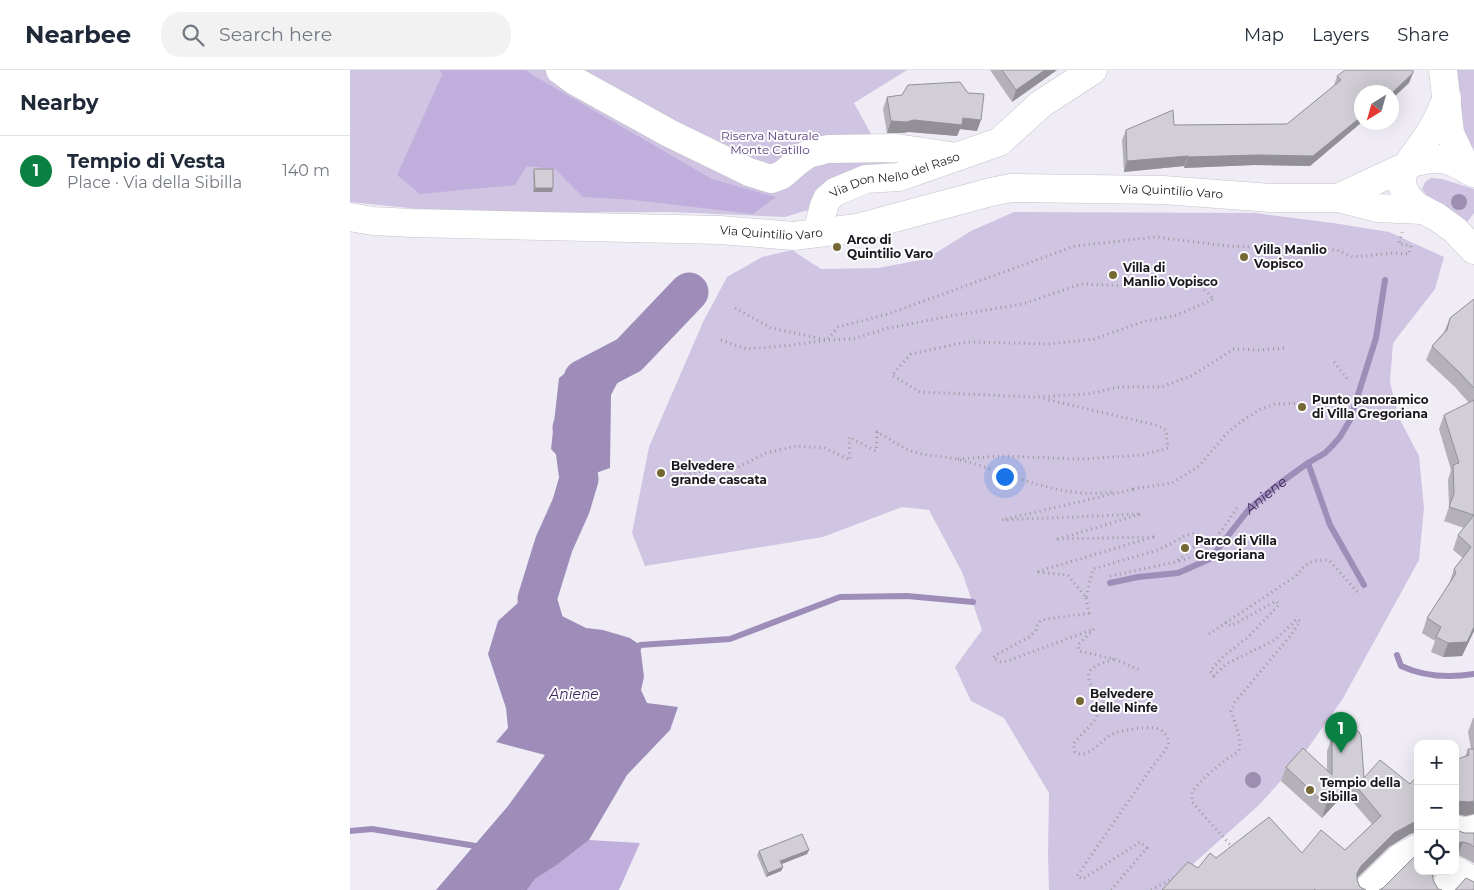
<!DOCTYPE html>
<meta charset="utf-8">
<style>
:root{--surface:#fff;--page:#f2f2f3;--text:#1f2937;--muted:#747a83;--line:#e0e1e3;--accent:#0b8043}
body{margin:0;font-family:Montserrat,sans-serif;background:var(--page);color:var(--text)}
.controls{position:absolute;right:15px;bottom:15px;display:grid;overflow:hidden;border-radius:10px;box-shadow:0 5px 20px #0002}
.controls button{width:45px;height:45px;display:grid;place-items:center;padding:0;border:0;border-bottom:1px solid var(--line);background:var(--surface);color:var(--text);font:25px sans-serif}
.compass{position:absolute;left:1004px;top:15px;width:45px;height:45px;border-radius:50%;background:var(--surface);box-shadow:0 5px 20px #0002;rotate:217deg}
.you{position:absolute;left:654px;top:406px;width:18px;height:18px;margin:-12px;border:4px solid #fff;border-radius:50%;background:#1a73e8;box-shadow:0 0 0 8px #1a73e833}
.badge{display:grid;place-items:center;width:32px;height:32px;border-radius:50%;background:var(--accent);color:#fff;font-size:16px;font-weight:700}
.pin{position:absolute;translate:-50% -41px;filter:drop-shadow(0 1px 2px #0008)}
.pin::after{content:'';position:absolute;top:26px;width:18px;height:15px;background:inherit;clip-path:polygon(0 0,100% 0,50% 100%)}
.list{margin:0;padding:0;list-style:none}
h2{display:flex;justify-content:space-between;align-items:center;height:65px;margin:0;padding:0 20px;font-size:21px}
h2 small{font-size:16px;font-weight:400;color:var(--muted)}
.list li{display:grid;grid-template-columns:32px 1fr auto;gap:15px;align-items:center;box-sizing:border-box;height:70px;padding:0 20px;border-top:1px solid var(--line)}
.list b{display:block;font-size:19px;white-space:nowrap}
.list p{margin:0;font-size:16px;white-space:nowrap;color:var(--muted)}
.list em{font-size:16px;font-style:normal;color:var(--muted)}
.icon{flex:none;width:28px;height:28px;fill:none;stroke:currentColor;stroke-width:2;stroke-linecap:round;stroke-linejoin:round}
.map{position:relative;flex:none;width:1124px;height:820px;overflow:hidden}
header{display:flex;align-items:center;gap:30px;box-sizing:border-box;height:70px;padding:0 25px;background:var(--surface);border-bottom:1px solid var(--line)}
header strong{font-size:24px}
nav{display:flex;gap:28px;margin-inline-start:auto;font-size:18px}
.search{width:350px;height:45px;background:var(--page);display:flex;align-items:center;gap:12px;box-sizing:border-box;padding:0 18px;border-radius:20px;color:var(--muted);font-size:19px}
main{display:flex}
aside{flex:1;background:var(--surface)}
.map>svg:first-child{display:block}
</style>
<header>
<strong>Nearbee</strong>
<div class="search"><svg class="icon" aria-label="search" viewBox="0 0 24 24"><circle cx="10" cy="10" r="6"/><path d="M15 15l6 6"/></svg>Search here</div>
<nav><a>Map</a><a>Layers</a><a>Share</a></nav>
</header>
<main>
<aside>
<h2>Nearby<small></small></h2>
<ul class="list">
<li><span class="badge">1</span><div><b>Tempio di Vesta</b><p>Place · Via della Sibilla</p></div><em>140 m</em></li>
</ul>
</aside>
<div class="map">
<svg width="1124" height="820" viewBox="0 0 1124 820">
<rect width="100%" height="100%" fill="#f0ecf6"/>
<path fill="#cfc4e1" d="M0,0H557L504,33L548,113L435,147L321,142L108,143L0,132Z
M1106,0H1124V79C1108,61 1108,23 1106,0Z
M1081,108L1092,109L1124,119V143L1115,155L1100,141L1076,125L1072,119L1075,112Z
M664,142L905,143L983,153L1039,162L1094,187L1085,219L1043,273L1040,312L1049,348L1069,386L1074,438L1069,490L992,630L948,692L909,735L814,820H699L698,785L699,723L654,648L621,631L605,597L632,560L612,502L579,440L552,437L473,467L295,496L282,463L299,377L353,252L377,207L412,187L442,180L471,199L528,198L576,189L621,161Z"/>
<path fill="#c0afdd" d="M90,0H176L181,4L362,109L426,127L403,144L284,130L233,127L205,99L177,96L165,115L70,124L47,105L92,5Z
M239,770L290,773L269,820H177L185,809L207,795Z"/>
<path fill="#9e8db9" d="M238,285H279L276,296L261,325L260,398L229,409L201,379L209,308Z
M187,529L208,544L236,558L253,560L280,568L290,575L294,607L291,620L297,633L328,637L320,660L277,705L239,770L207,795L185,809L177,820H86L158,736L195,685L146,672L158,658L156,638L138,584L148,551L170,531Z"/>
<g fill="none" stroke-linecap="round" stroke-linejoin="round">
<g stroke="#9e8db9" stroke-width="6">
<path d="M958,393L975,383L982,376L990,367L1000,350L1026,268L1035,210"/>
<path id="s1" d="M760,513L788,507L828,503L860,489L899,439L926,416L958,393L980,455L1014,515"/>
<path d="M286,581L290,575L380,569L490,527L557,526L623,532"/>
<path d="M1047,585L1051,596C1075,607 1099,608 1124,604"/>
<path d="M0,761L22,759L132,777"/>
</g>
<path stroke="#9e8db9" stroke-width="39" d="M233,309L279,285L339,222
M202,579L187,529L204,474L221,436L229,409L222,358"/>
<g stroke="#c5c2cb" stroke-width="29">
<g id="minor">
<path d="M210,0L225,11L319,63L399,102L421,109L432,105L447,92L458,84L478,79L546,78L607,87"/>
<path id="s2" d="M467,162L474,136L477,129L485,122L516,109L549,107L649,72L691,34L743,0"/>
<path d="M1105,759L1115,762L1124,759"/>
<path d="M1017,820L1050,788L1068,778"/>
<path d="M1093,820L1107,801L1124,812"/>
</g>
</g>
<g stroke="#c5c2cb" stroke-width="29">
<g id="major">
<path d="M1093,0L1100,63L1117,100"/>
<path d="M1097,28L1087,50L1078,66L1053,101L1052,115L1057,126L1066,136L1087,147L1105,160L1124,180"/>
<path d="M988,128L1065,92L1081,89H1093L1103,92L1124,103"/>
<path id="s3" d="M0,147L23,151L62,153L370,160L444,166L507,158L641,122L661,118L813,120L921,128H988L1027,138L1072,140"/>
</g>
</g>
<path stroke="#9c99a0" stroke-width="3" stroke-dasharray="1 4" stroke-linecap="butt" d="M385,238L421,258L477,270L488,257L538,244L725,176L806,167L877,176L987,180L1003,187L1045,183L1059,184L1061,176L1049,174L1052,162
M371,270L397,279L443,275L477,270L502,269L539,258L606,245L673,234L731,214L783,216L847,213L864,229L827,245L792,252L744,269L699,274L616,272L561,284L542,305L570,322L685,327L738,324L769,317H811L841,306L884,279L911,280L934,278
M984,292L998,310
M608,389L650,386L732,389L792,385L818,378L816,360L806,355L691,328
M311,403L325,408L343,402L385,399L416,383L446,376L475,378L500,390L499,367L526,381L527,362C539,368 551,378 564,382C577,386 592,386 606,389C657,401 708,430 762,422
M783,419L822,413L849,396L878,362L895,349L911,339L925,334L953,333
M829,491C861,483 871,460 889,435
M760,506L826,492L847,474L849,470V466L845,463L837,465L808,480L743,499L736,528L718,505L686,502L803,467L708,469L791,444L652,450L784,419
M736,528L739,543L691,550L686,557V560L679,567L646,585L643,588L651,592L657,591L744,559L728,575L729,581L764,589L790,600
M875,552L881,556L926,531L929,535L897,568L875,585L860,601L864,606L876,594L925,570L947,549L950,551L941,565L885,632L881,641L890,668L889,681C871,693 855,705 842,722V732L883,778
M859,564L946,506C957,492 960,490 979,490L1010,525
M761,820L797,778L790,772L733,809L727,806L802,697L815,681L819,672C814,654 798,657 783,659C776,661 768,661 761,665C752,670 745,680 736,683C731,685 728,684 725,682L723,674L745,650L755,630C754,623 751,623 745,619C742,617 739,613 739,609C735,596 755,593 764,589
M801,820L825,807"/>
<use href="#minor" stroke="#fff" stroke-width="28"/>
<use href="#major" stroke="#fff" stroke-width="28"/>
</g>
<g fill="#9c8db1">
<circle cx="1109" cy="132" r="8"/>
<circle cx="903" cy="710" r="8"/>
</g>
<path fill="#b4b1b8" d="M640,0H707L662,32Z
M987,6L1059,13L1012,22V52L960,96L904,95L834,98V96L774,102L772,70L776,60L824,55L937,54L984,16Z
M537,27L627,61L610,59L607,66L559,62L552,63H537L533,39Z
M184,99L203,118L202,122H183V103Z
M1124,229V561L1112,586L1093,587L1081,582L1085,571L1072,563L1077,548L1099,514L1104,499L1113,488L1103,480L1108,465L1114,458L1094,451L1099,437L1098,410L1101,400L1089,359L1094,345L1119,333L1105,317L1076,290L1082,276L1094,262L1100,248Z
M1123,648H1124V744L1115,746V687L1118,679H1121L1118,662Z
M982,667L1014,708L1060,714L1068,705V762L1060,764L1039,777L1007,808L1010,817L1016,820H812L866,788L995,780L1022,754L995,723L972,748L931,711L936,697L977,700V681Z
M1105,760L1115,763H1124V793L1115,788L1108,785L1105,786Z
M459,780L457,784L432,794L433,797L431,801L416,807L407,785L409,781Z"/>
<path fill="#929096" d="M695,0H707L662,32L666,20Z
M1063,3L1059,13L1042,29V23Z
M1012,46V52L960,96L904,95L834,98L838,87Z
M613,48L631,50L627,61L610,59L607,66L559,62L552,63H537L541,51Z
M838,86L834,96L774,102L777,91Z
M185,118H203L202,122H183Z
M1124,557V561L1112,586L1093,587L1098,573Z
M1000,709L995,723L972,748L976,735Z
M1106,730L1124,731V744L1115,746L1105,744V731Z
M1068,750V762L1060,764L1039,777L1006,809L1007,803L1011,796L1044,763Z
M1113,772L1108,785L1105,786V773Z
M459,780L457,784L429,795L430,791Z
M433,797L431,801L416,807L418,803Z
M1084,801H1087L1080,811Z"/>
<path fill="#d1ced6" stroke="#929096" d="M652,0H695L666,20Z
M995,0H1063V3L1042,23L1012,22V46L963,86L908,85L838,87V86L777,91L776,60L823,40L824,55L937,54L991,10L987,6Z
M610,12L618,23L634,24L631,50L613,48L612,55L564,50L556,52L541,51L537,27L552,25L558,15Z
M184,99H203V118H185Z
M1124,229V318L1110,303L1082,276L1097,260L1100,248Z
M1124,330V557L1117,572L1098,573L1086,567L1091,557L1077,548L1106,503L1104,499L1121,477L1108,465L1124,445L1099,437L1104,424L1103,395L1109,393L1094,345Z
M996,655L1001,656L1009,662L1011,666L1014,708L1030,690L1060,714L1068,705V750L1044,763L1011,796L1007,803V810L1010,817L1016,820H965V819L964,820H812L838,792L848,798L860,783L866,788L919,747L952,783L971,760L995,780L1031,746L1000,709L976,735L936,697L953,678L982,705V667L987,659L991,656Z
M1118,679H1124V731L1120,732L1105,731V690L1119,685Z
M1105,760L1115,763H1124V777L1120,774L1113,772L1105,773Z
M452,764L459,780L430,791L433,797L418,803L409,781Z
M1068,785V801H1084L1082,805L1084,812L1088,819L1092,820H1029L1033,818L1064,787Z
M1116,808L1124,812V820H1105Z"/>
<g fill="#766835" stroke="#fcfbfe" stroke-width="2">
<circle cx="487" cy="177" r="5"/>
<circle cx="894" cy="187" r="5"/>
<circle cx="763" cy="205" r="5"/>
<circle cx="952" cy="337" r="5"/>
<circle cx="311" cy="403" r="5"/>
<circle cx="835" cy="478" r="5"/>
<circle cx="730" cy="631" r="5"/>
<circle cx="960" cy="720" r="5"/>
</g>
<g text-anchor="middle" stroke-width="4" stroke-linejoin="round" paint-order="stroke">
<g font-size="12" fill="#573f78" stroke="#fcfbfe">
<text x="420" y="70">Riserva Naturale<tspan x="420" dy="14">Monte Catillo</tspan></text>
</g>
<g font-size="12" fill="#1a181c" stroke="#fcfbfe">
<text dy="4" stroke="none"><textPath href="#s2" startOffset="108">Via Don Nello del Raso</textPath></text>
<text dy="4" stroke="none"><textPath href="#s3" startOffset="828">Via Quintilio Varo</textPath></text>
<text dy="4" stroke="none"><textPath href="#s3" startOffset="422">Via Quintilio Varo</textPath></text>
</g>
<g font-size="12" font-weight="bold" fill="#1a181c" stroke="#fcfbfe" text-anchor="start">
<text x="497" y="174">Arco di<tspan x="497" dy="14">Quintilio Varo</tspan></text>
<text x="904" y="184">Villa Manlio<tspan x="904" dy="14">Vopisco</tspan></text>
<text x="773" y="202">Villa di<tspan x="773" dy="14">Manlio Vopisco</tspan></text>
<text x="962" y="334">Punto panoramico<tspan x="962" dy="14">di Villa Gregoriana</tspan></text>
<text x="321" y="400">Belvedere<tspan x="321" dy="14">grande cascata</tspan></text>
<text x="845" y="475">Parco di Villa<tspan x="845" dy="14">Gregoriana</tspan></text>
<text x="740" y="628">Belvedere<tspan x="740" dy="14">delle Ninfe</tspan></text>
<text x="970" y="717">Tempio della<tspan x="970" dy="14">Sibilla</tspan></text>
</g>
<g font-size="14" font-style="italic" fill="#3f265d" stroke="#fcfbfe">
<text dy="5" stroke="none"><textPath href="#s1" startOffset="189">Aniene</textPath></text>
<text x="224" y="629">Aniene</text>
</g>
</g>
</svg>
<div class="controls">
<button>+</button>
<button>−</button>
<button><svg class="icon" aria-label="locate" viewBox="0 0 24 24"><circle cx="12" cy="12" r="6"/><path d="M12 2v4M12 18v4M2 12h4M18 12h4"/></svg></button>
</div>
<svg class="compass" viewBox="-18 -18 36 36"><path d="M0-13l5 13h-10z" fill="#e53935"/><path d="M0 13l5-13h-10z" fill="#747a83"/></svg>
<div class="you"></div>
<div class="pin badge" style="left:991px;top:683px">1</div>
</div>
</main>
